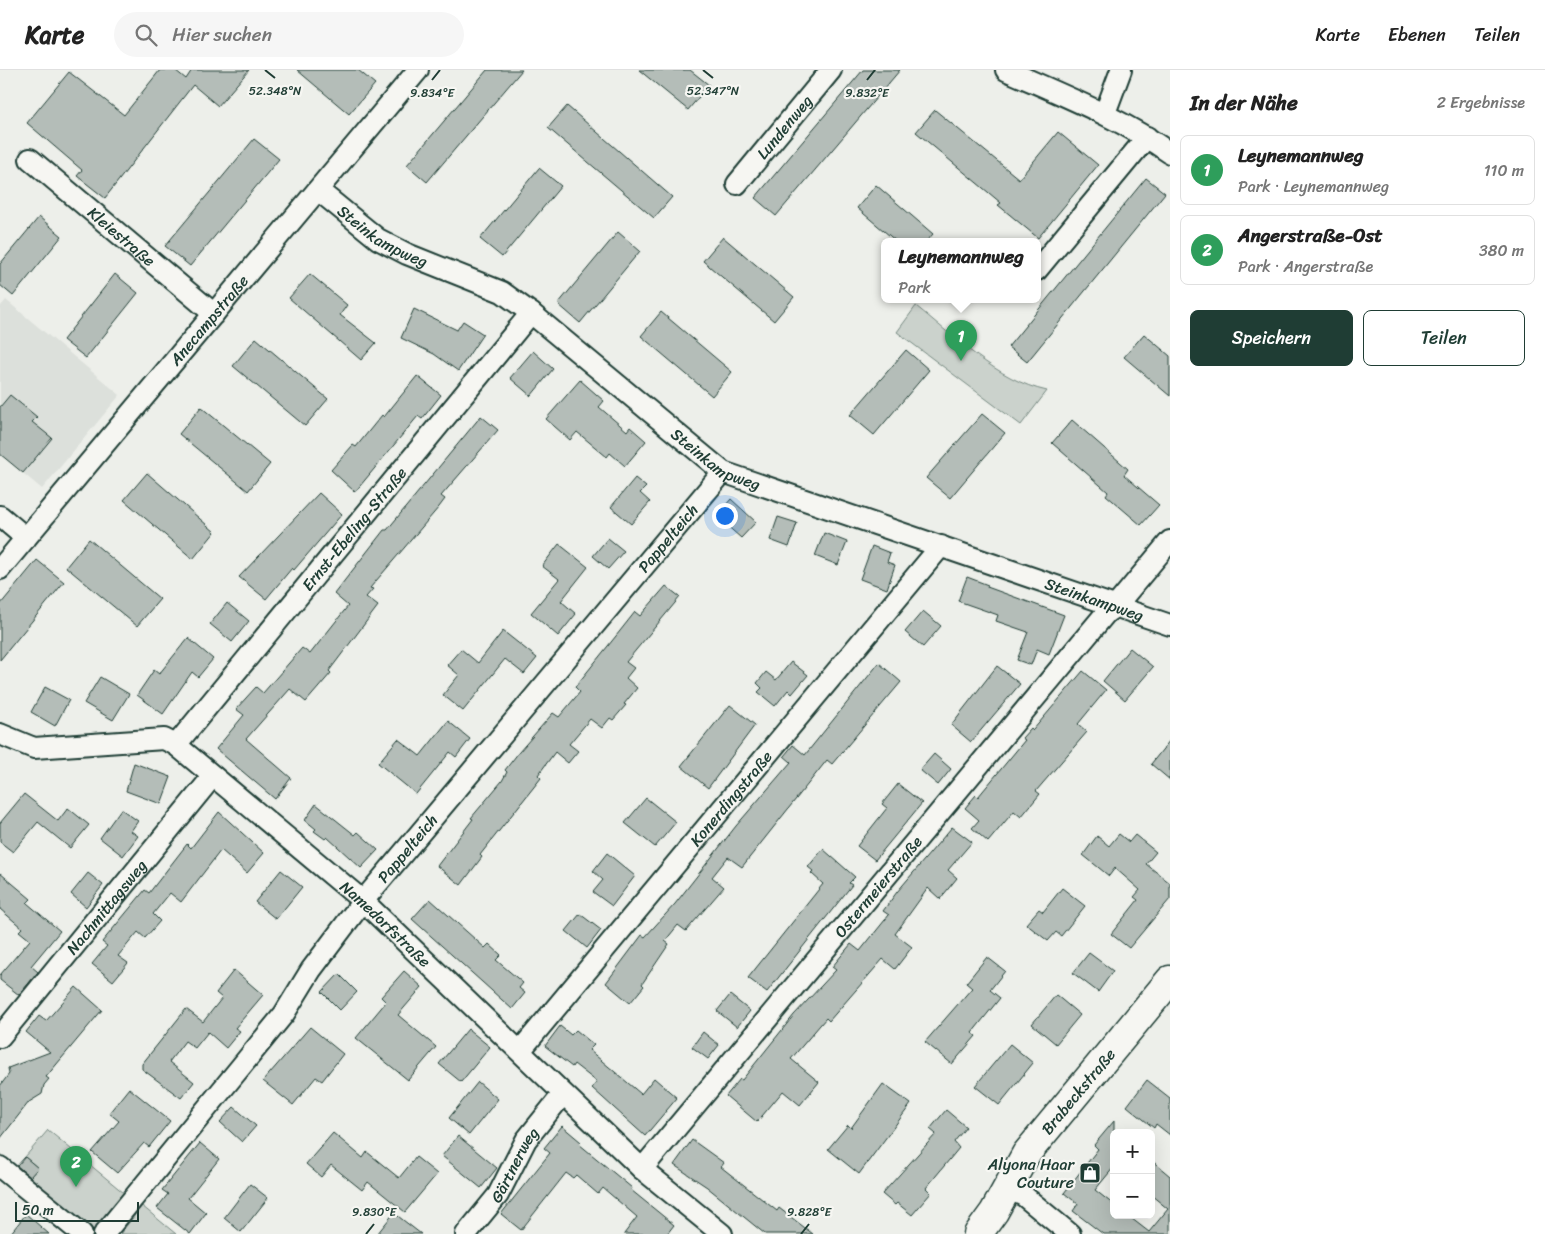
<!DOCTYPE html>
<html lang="de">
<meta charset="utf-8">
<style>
:root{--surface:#fff;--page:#f6f6f6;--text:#222;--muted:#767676;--line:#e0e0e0;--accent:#1f3d34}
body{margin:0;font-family:Sriracha,sans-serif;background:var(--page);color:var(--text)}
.controls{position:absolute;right:15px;bottom:15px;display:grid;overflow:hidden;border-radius:8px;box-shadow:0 5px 20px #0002}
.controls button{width:45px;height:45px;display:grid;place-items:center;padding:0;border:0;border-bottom:1px solid var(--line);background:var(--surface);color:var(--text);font:25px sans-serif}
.scale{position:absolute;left:15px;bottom:12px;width:124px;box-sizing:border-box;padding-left:5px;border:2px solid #1f3d34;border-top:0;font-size:14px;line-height:18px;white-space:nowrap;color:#1f3d34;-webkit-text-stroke:4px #f6f6f2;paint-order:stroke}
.you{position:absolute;left:724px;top:445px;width:18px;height:18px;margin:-12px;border:4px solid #fff;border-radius:50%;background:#1a73e8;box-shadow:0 0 0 8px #1a73e833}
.badge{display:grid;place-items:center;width:32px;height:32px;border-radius:50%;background:var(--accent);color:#fff;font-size:16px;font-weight:700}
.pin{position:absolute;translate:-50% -41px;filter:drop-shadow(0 1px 2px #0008)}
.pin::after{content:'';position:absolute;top:26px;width:18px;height:15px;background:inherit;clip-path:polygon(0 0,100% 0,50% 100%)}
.popup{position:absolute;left:881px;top:168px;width:160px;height:65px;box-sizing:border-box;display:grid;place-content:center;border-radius:8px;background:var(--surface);filter:drop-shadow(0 1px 4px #0005);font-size:16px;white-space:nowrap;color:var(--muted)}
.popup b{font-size:19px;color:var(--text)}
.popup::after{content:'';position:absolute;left:50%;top:100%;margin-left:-10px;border:10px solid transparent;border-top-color:var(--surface)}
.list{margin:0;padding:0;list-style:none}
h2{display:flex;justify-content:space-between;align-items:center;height:65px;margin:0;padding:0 20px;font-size:21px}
h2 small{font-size:16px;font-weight:400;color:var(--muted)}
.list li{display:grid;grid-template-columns:32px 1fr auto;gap:15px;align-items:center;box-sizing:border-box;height:70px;margin:0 10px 10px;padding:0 10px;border:1px solid var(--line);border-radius:8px}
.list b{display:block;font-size:19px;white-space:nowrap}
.list p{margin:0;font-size:16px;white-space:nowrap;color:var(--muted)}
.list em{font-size:16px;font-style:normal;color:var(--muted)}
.actions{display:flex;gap:10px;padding:15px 20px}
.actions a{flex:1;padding:11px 0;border:1px solid var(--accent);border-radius:8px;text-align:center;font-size:18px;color:var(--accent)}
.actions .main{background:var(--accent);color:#fff}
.icon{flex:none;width:28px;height:28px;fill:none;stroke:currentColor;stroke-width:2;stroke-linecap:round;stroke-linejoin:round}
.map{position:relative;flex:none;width:1170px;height:1164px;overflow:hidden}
header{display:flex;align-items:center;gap:30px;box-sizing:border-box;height:70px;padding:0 25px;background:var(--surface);border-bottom:1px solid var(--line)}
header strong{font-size:24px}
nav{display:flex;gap:28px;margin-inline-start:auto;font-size:18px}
.search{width:350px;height:45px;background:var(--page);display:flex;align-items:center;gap:12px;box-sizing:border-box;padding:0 18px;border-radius:28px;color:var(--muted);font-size:19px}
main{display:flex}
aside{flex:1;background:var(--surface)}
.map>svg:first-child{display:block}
</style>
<header>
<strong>Karte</strong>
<div class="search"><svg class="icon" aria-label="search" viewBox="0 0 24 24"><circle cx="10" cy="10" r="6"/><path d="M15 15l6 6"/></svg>Hier suchen</div>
<nav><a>Karte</a><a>Ebenen</a><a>Teilen</a></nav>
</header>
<main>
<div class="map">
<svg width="1170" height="1164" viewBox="0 0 1170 1164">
<rect width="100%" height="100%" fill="#edefea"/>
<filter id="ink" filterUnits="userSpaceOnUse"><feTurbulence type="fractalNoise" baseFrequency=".02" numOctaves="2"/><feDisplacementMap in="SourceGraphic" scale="10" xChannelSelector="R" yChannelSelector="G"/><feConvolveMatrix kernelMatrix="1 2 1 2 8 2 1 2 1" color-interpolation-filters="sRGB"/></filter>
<g filter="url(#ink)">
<path fill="#dce0db" d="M6,230L120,325L42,419L0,384V237Z"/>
<path fill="#cbd2cc" stroke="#758880" d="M916,236C956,268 997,310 1047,321L1021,355L897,262Z
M48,1060L124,1123L92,1163L27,1110L38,1098L25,1087Z
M142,1136L176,1164H120Z"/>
<path fill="#b4bdb8" stroke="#1f3d34" d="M160,0H175L186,9L192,0H249L218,36L193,15L105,128L77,106L82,100L27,53L69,2L124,45Z
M297,0H358L375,14L349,44Z
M487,0H522L427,112L407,95Z
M639,0H690L709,15L688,40Z
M863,0H900L776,146L755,128Z
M567,36L672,127L654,148L548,58Z
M935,40L1019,109L1058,62L1098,95L1038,168L998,135L1001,133L916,62Z
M254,69L279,89L190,196L165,176Z
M539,98L561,116L502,187L480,169Z
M1146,108L1165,123L1027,292L1008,277Z
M876,115L933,164L926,172H897L857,138Z
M39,147L62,166L13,226L0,215V194Z
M618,162L640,181L580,253L558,234Z
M723,167L794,227L774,251L703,191Z
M115,204L138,223L86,288L63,270Z
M310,204L347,235L340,245L376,273L361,290L289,228Z
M414,239L457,260L463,251L483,264L458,301L434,284L401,268Z
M661,242L732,302L712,326L641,266Z
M1144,264L1170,286V326L1124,287Z
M256,268L328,329L305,356L233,296Z
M906,280L929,300L874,365L850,345Z
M533,281L553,299L531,326L510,308Z
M417,306L441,325L422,349L418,346L355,422L331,400L353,375L356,377L382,345L384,347Z
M580,310L604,331L599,337L627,361L630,357L646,371L625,396L610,383L607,387L577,362L570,370L546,349Z
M10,325L37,347L32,352L52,368L23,403L0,384V337Z
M201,337L270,394L248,421L179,364Z
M982,344L1005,363L950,428L926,408Z
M481,346L498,360L441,426L445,429L439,437L370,518L373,519L366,527L378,536L329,601L331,603L306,632L290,619L246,669L291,708L275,729L216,679L244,645L236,639L256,617L263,623L302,578L310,584L348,536L334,524L384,460H387Z
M1072,350L1128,399L1124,405L1159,435L1141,455L1106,425L1108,422L1052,373Z
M147,403L215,462L193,489L124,430Z
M635,408L646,417L640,423L650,432L631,454L611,437Z
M319,423L342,444L294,500L292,498L266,529L239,507Z
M731,429L756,452L741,468L716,446Z
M778,447L797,453L789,477L770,470Z
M824,463L847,472L838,495L815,486Z
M608,468L624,481L608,499L593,486Z
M89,469L160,529L137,556L66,497Z
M559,474L588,497L561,531L576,544L558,566L531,543L559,509L542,496Z
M872,476L890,483L887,492L895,495L887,519L860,509Z
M37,490L64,512L0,590V535Z
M967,507L988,515L987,517L1064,545L1049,584L1037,579L1031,595L1017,590L1028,562L996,551L998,545L958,531Z
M666,516L680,527L626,592L634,598L626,608L637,618L624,634L626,635L613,650L610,648L602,658L590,649L569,674L578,681L568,693L555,682L538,705L541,708L480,785L482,787L461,815L437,796L473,749L471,748L502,711L507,702L505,700L519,682L553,643L559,647L580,622L575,617L620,561L635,542L640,546Z
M227,533L249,551L232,572L210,554Z
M923,541L941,556L923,577L905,562Z
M503,561L537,588L524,604L505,589L463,641L443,625L459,605L447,595L461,579L478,593Z
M188,568L213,589L198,607L192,602L163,644L137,625L154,600L159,604Z
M1130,578L1153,597L1125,630L1103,611Z
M791,592L808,605L792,624L788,620L775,636L758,622L762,618L757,613L766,602L776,610Z
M879,593L901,612L832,694L827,690L742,797L728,787L712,807L724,817L686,861L678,855L665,871L669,874L642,914L644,916L630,933L606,913L642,865L645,867L675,834L736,756L791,692L784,686L793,675L805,685Z
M997,596L1020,614L971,672L951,655Z
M1083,601L1106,620L1078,654L1087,662L1036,721L1040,724L1021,747L1014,741L988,772L972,758L979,750L965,738L976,725L978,727L1025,670L1022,668L1031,658L1033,660Z
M100,607L129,624L113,650L84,633Z
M45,617L69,630L55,656L31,642Z
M730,635L755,655L708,718L681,696Z
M448,651L470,669L456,687L450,682L416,724L378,693L398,669L420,686Z
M1170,670V710L1151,694Z
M934,684L951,699L938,715L920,700Z
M134,693L171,707L161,734L126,721Z
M898,714L922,733L875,790L857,776L887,738L882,734Z
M24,724L58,751L68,738L89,755L70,778L38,752L13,782L0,772V753Z
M646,728L676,752L655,777L625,753Z
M316,734L355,765L358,762L378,780L361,798L327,767L325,769L314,761L316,759L305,750Z
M121,739L138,751L131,761L138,766L123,786L100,768Z
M219,742L264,783L247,803L221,780L181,832L170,823L153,844L160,851L145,868L138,862L118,886L128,893L113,911L92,894L107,876L102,872L145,820L149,823L187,774L191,778Z
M952,757L972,772L948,800L957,808L940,829L928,818L895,864L912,877L895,899L883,889L829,951L826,948L791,989L819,1012L800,1035L783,1021L757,1052L726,1026L740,1009L742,1010L794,945L836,900L832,897L851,874L860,881L889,845L883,841L897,822Z
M1119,764L1129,772L1135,765L1156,782L1146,794L1170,813V829L1129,878L1111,864L1138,830L1134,827L1140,820L1115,798L1109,806L1083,785L1097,766L1109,776Z
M823,779L855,807L849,813L852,815L767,922L748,908L823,814L811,803L813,801L808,797Z
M607,783L635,806L612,836L593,822L603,810L593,801Z
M281,800L302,817L276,849L255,832Z
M0,803L31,829L27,833L60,861L31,896L38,902L19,925L0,910V905L30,870L19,861L22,858L0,839Z
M88,803L103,815L86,837L71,824Z
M1062,818L1085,836L1061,866L1056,862L1048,871L1026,854L1039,839L1043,842Z
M430,829L485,878L489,874L501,885L496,890L523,913L519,918L525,923L512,939L412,849Z
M580,844L601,860L587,878L566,861Z
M1089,883L1113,901L1098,922L1073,903Z
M987,887L1005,901L990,920L1000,928L972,963L976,966L952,994L925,972L972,918L966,913Z
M234,900L263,925L235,958L240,961L226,978L208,962L195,978L185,971L169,992L194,1012L181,1028L142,999V994L186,939L203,952L222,928L216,923Z
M404,901L422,917L398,945L436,977L408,1010L356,968L386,932L381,927Z
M339,904L357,922L340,940L322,922Z
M76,917L102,940L46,1007L49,1009L44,1015L42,1024L29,1032L0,1069V1016L9,1004L8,998L50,982L26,962L39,946L46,951Z
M730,925L750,941L737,957L717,941Z
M1056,925L1080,945L1056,974L1032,954Z
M560,956L571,965L576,960L594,975L589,980L641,1024L654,1008L677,1028L645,1066L592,1018L597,1012L574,994L572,997L545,976Z
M310,957L343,984L322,1011L316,1007L293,1035L263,1011Z
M468,959L490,977L461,1012L439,994Z
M703,962L719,975L708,989L692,977Z
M1010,974L1033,993L999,1035L975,1016Z
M1147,1010L1170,1028V1065L1156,1054L1154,1058L1127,1036Z
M478,1012L498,1029L469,1065L449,1048Z
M883,1014L911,1034L859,1104L828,1079L848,1055L851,1058Z
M129,1018L170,1051L149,1077L144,1073L117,1103L92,1082L119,1051L109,1043Z
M234,1037L256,1056L242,1072L220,1052Z
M946,1040L966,1057L954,1072L959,1078L926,1118L931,1123L912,1145L897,1133L895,1135L882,1124L936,1064L930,1059Z
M1114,1051V1097L1095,1120L1114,1135V1145H1127L1149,1162L1168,1139L1151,1125V1090L1170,1106V1164H1103L1073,1141L1078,1134L1064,1123L1098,1079L1094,1075Z
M562,1056L581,1072L579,1074L632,1118L631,1120L674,1155L667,1164H624L637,1147L603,1118L598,1124L576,1105L573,1108L566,1103L521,1160L501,1144L550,1083L544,1078Z
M333,1063L363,1088L367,1082L399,1108L416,1087L437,1104L405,1142L368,1112L362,1120L331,1095L321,1107L306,1094Z
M458,1066L497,1098L481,1118L442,1086Z
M692,1070L724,1093L721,1097L777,1141L779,1138L813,1164H765L707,1117L674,1095Z
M200,1073L219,1089L188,1128L206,1143L190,1164L157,1138L168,1124L162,1120Z
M25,1087L38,1098L30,1107L17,1096Z
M250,1114L268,1128L241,1162L224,1148Z
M394,1143L421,1164H377Z
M26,1144L49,1164H10Z"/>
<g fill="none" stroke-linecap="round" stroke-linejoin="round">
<g stroke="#1f3d34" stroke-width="24">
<g id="street">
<path d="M1006,0C1062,25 1119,47 1170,83"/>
<path d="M1105,43L1121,0"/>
<path id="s1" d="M30,89L214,244"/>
<path id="s2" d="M737,114L831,0"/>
<path id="s3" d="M318,120L378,169L407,184L502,222L531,243L723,402L1170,555"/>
<path d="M1037,200L1147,67"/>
<path d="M0,446L26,468"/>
<path id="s4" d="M0,499L418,0"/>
<path id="s5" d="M0,664L34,678L164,669L176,675L363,831L642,1099L722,1164"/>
<path id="s6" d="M176,675L531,243"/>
<path id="s7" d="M0,967L213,706"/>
<path id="s8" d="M520,981L941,476"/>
<path d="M0,1097L82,1164"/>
<path id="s9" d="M642,1099L1106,543L1115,537L1170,471"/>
<path d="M1007,1118L1024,1126L1070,1164"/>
<path id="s10" d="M104,1164L284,944L311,900L363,831L723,402"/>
<path id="s11" d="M466,1164L498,1125L526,1070L563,1024"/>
</g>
</g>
<g stroke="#1f3d34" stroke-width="31">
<g id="secondary">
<path id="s12" d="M978,1164L994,1142L1026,1084L1170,910"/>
</g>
</g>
<use href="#street" stroke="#f6f6f2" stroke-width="20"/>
<use href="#secondary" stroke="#f6f6f2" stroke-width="28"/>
</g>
</g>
<path fill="none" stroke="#1f3d34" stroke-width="2" d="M265,0L275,8M703,0L713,8M432,10L440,0M867,10L875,0M366,1164L374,1154M801,1164L809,1154"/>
<defs>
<g id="shop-square" transform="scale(1.125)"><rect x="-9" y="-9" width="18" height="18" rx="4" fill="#1f3d34" stroke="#f6f6f2"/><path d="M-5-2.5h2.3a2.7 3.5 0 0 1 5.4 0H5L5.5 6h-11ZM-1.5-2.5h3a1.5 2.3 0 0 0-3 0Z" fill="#fff"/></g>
</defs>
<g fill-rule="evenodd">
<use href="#shop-square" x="1090" y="1103"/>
</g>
<g text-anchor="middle" stroke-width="4.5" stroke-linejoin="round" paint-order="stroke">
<g font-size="16" fill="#1f3d34" stroke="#f6f6f2">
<text dy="6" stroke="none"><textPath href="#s2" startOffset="74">Lundenweg</textPath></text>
<text dy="6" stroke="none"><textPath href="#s3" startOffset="80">Steinkampweg</textPath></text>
<text dy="6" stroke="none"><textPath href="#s1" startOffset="120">Kleiestraße</textPath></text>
<text dy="6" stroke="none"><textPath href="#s4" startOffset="325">Anecampstraße</textPath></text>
<text dy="6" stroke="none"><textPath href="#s3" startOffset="485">Steinkampweg</textPath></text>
<text dy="6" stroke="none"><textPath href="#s6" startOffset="280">Ernst-Ebeling-Straße</textPath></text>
<text dy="6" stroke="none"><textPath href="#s10" startOffset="896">Pappelteich</textPath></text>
<text dy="6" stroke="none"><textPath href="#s3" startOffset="890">Steinkampweg</textPath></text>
<text dy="6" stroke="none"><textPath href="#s8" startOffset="329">Konerdingstraße</textPath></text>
<text dy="6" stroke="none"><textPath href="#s10" startOffset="491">Pappelteich</textPath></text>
<text dy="6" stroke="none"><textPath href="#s9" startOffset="368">Ostermeierstraße</textPath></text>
<text dy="6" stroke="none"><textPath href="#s7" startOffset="168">Nachmittagsweg</textPath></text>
<text dy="6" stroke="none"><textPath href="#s5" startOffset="456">Namedorfstraße</textPath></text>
<text dy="6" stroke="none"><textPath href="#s12" startOffset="175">Brabeckstraße</textPath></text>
<text dy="6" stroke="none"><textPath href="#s11" startOffset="85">Gärtnerweg</textPath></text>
</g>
<g font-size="16" fill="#1f3d34" stroke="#f6f6f2" text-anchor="end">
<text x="1074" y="1100">Alyona Haar<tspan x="1074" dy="18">Couture</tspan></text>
</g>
</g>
<g font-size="12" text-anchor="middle" fill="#1f3d34" stroke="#f6f6f2" stroke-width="4.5" stroke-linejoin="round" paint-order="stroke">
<text x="275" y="25">52.348°N</text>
<text x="713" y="25">52.347°N</text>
<text x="432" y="27">9.834°E</text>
<text x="867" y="27">9.832°E</text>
<text x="374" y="1146">9.830°E</text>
<text x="809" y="1146">9.828°E</text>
</g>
</svg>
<div class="controls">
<button>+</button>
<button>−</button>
</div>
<div class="scale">50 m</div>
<div class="you"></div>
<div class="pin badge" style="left:961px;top:291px;background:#2e9e5b">1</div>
<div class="popup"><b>Leynemannweg</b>Park</div>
<div class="pin badge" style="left:76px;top:1117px;background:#2e9e5b">2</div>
</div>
<aside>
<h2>In der Nähe<small>2 Ergebnisse</small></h2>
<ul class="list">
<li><span class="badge" style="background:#2e9e5b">1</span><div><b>Leynemannweg</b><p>Park · Leynemannweg</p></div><em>110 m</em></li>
<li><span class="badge" style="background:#2e9e5b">2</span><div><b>Angerstraße-Ost</b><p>Park · Angerstraße</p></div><em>380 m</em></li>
</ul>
<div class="actions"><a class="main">Speichern</a><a>Teilen</a></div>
</aside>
</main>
